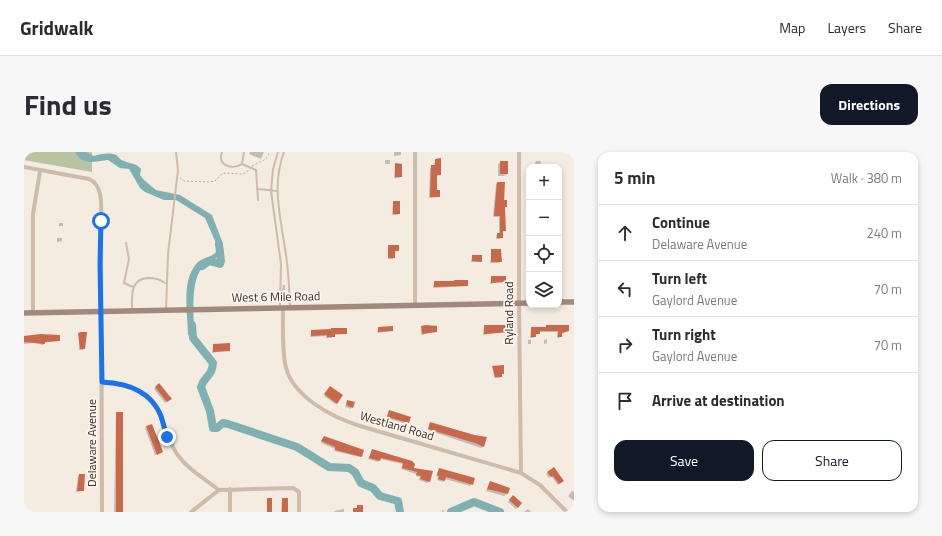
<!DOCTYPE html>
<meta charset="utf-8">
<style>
:root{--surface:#fff;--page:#f7f7f7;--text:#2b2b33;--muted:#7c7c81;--line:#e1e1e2;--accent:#111827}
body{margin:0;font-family:"Titillium Web",sans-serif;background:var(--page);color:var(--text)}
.controls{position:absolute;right:12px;top:12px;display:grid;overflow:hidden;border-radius:8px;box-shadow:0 2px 6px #0003}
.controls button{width:36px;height:36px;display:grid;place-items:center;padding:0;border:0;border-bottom:1px solid var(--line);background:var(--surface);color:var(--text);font:20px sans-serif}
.stop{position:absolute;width:12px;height:12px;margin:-9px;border:3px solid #1a73e8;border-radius:50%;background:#fff}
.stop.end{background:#1a73e8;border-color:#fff;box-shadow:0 1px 4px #0008}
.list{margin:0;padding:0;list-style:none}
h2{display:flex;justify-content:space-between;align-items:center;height:52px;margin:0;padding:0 16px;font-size:17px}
h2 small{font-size:13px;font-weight:400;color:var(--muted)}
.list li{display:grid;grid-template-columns:26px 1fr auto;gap:12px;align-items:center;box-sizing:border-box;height:56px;padding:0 16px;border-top:1px solid var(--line)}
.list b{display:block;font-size:15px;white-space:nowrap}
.list p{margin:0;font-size:13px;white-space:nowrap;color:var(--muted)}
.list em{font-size:13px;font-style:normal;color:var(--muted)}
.actions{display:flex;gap:8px;padding:12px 16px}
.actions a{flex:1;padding:9px 0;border:1px solid var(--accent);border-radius:12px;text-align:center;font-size:14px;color:var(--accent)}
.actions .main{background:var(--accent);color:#fff}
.icon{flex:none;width:22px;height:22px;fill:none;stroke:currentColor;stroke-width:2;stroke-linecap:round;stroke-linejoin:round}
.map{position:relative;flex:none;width:550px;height:360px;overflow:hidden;border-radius:12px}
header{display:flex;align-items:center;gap:24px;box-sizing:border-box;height:56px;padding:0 20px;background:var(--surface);border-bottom:1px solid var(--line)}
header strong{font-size:19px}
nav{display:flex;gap:22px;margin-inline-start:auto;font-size:14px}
.intro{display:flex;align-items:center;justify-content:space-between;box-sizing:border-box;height:96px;padding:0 24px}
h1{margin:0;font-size:28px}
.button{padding:10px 18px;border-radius:12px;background:var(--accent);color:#fff;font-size:14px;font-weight:700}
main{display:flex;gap:24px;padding:0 24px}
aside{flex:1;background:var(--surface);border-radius:12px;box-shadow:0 2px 6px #0003}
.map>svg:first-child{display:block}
</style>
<header>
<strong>Gridwalk</strong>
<nav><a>Map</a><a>Layers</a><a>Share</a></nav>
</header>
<div class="intro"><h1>Find us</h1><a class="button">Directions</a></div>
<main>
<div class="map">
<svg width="550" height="360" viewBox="0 0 550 360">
<rect width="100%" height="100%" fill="#f4ebe1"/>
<path fill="#b8c4a0" d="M0,0H68V20L0,8Z"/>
<path fill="#7fb0b2" d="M51,0H61L70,4C77,2 85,0 92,3C95,5 96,8 100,9C107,12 112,11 117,17L116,23L120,28L132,38L156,43L188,63L198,89V102C192,107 185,109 178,116C166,130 170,164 170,183H164C164,162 157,130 172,112C178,105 188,106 193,99L192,91L181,66L152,48H140L121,40L116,36L105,17L96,16L84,8C71,9 60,15 51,0Z"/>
<path fill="#0003" d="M226,0H244H240L237,7L225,2Z
M370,0H377V3L370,4Z
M361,8H366V12H361Z
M411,8L416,23L412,24V39L415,45L405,46L406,16L410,14Z
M512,9H517L516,15H510Z
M477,10H483V22L480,24H474V12Z
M371,12L377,24L375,26H370Z
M473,31H480L481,78L478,80L476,87H472V84L475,82V65H469L472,32Z
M369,50H375L374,63H368Z
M35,71H39V74H35Z
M33,86H38V89L33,90Z
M365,94L374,99L370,100L369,107H364Z
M468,98L477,109L475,111H466Z
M448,104L457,110H447Z
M468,125L481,129L466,132Z
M410,130L443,134L409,136Z
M259,133H261V138L258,139Z
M460,174L486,179L459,183Z
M398,175L412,179L397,183Z
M354,176L368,179L353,181Z
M507,176L544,179L537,182L535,186H533V180H515L509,186H506Z
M288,179L322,182L310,183L308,186H302V184L286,185Z
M55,182L60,196L59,198H55Z
M0,184L35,188L20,191L19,193L10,191L0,192Z
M523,187V191L520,192V188Z
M504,188H507V192H504Z
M189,193L205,198L188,201Z
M469,215L479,221L476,226H470Z
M135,233L145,248L141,251L130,237Z
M305,237L312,251L311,252L300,244Z
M324,249L330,250L327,257L321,255Z
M365,259L384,271L383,272L362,266Z
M92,261L97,360H90Z
M406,271L462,286L459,295L457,296L404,278Z
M127,274L136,301L131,303L121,276Z
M299,286L338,304L336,305L310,299L311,297L297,291Z
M348,298L388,310V316L407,320L405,329L403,331L395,328L396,325L392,324V322L377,317L379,312L356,307L354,310L344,307Z
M530,316L538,330L534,333L527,324L525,326L522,322Z
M415,317L448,332L446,334L421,327L419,330L413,328L414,325L412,324Z
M56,323L59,339L52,340L54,324Z
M466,331L483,342L480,344L462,339Z
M548,339L550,340V349L544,344Z
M489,344L497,351L492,357L484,350Z
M258,347L263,360H257Z
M320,357V360H310L311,359Z
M504,357L507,360H500Z"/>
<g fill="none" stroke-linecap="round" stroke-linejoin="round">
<path stroke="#7fb0b2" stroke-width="8" d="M178,114L185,109L196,112L197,109L195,92
M168,173L169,186L189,211C188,225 180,224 177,235L186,259L189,276H193L199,271L204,272L273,295L305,315L325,316L331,320L337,331L349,336L356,344L374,349L376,360
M427,360L450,350L476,360"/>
</g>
<path fill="#c8694b" d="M417,6V23H413V38H416V45H406L407,13H411V7Z
M476,9H484V22H476Z
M371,11L378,12V25H371Z
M473,30H481L480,48H483V55H481L482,79H479V86H473V81H476V64H470Z
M369,49H376V62H369Z
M364,93H375V99H371V106H364Z
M467,97H477L478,110H467Z
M448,103H458V110L448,109Z
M467,124H482V130L467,131Z
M430,128H444V134L410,135V129H430Z
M402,173L413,174V180L398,182L397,174Z
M460,173H487V180L460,182Z
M522,173H545V179L538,181V185H534V179H516V182H512V185H507V175H522Z
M369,174V179L354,180V175Z
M307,176H323V182H311V185H303V183L287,184V178L307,177Z
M57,180H63L61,197H56L54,181Z
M16,182L36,183V189L21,190V192L0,190V184Z
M206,191V199L189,200V192Z
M480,213V222H478V225H471L468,214Z
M135,231L148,247L143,250L131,235Z
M306,234L319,243L313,252L300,242Z
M323,248L331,250L329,256L322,253Z
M365,258L387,265L385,271L363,265Z
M92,260H99V360H92Z
M406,270L450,283L463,285L460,295L451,291L404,277Z
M128,272L139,300L133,303L122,274Z
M300,284L340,298L338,305L311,298V295L297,289Z
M348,297L388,309L391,312L390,316L409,319L406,330L396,327L397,324L392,323L393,320L378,316L379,311L357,306L356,309L345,306Z
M530,315L540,329L535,332L529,324L527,325L523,320Z
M415,316L451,326L449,333L422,325L421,329L414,327L415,324L413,323Z
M55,322H61L60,339H53Z
M466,329L486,336L484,342L463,337Z
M489,343L498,351L494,356L485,348Z
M243,346H248V360H243Z
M258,346H264V360H258Z
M333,353H339V360H329V356H333Z"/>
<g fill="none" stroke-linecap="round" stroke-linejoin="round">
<path stroke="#b9a596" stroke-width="1" stroke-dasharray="2 2" stroke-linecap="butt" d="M228,14L242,7L246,0
M156,26L160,29L186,30L191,29L199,21L219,22L225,18
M419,360V356"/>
<path stroke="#cdbbac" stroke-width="2" d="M198,0C193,14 209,18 218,12L220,0
M254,0L249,17L247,39L257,112L256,155
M260,0C246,36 259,74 263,111C265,125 265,140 266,154
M218,12L232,18L234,48
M234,37L253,39
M102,91L105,107L100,131L109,135
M108,157C108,143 106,127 124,126C132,126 135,127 141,131
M142,158L144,102L154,18L152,0"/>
<path stroke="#cdbbac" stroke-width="4" d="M495,0V151L497,321
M0,15L65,27C80,33 77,56 77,69L78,360
M391,153V0
M259,156C259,174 258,193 261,211C266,244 308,265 336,274L497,321L516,333L543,360
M9,161V62L16,19
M78,231C103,231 128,239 137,265C142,278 145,290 153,302C164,318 180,326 195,338
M167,360L195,338L269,336L275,340V360
M206,360V337"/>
<path stroke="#a18a7d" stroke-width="5.5" d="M535,150H550
M0,161L505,151"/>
</g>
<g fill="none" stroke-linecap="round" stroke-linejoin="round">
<path stroke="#1a73e8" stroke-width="5" d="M77,69L76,112L78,230C103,231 127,239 137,264C139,271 141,278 143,285"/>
</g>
<g text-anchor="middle" stroke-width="3.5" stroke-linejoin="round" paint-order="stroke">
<g font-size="12" fill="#3b302b" stroke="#fbf5ee">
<text transform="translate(252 145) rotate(-1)" y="4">West 6 Mile Road</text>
<text transform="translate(485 161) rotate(-90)" y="4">Ryland Road</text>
<text transform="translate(373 274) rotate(16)" y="4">Westland Road</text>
<text transform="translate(68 291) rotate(-90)" y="4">Delaware Avenue</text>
</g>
</g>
</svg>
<div class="controls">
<button>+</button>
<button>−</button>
<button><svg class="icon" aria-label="locate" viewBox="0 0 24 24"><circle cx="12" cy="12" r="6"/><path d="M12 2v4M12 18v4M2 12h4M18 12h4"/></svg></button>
<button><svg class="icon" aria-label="layers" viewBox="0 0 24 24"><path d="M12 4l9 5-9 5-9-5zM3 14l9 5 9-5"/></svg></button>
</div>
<div class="stop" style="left:77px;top:69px"></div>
<div class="stop end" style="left:143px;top:285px"></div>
</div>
<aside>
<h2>5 min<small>Walk · 380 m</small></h2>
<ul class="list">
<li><svg class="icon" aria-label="ahead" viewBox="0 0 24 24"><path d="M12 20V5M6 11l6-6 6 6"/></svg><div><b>Continue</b><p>Delaware Avenue</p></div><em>240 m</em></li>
<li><svg class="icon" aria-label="left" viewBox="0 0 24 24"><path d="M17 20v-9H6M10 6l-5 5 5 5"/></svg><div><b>Turn left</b><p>Gaylord Avenue</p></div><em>70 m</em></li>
<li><svg class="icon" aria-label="right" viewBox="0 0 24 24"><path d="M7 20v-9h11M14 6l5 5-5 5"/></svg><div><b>Turn right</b><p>Gaylord Avenue</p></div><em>70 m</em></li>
<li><svg class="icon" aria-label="arrive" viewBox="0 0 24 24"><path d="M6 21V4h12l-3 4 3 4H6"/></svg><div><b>Arrive at destination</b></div></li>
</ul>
<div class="actions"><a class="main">Save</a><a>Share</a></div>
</aside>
</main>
